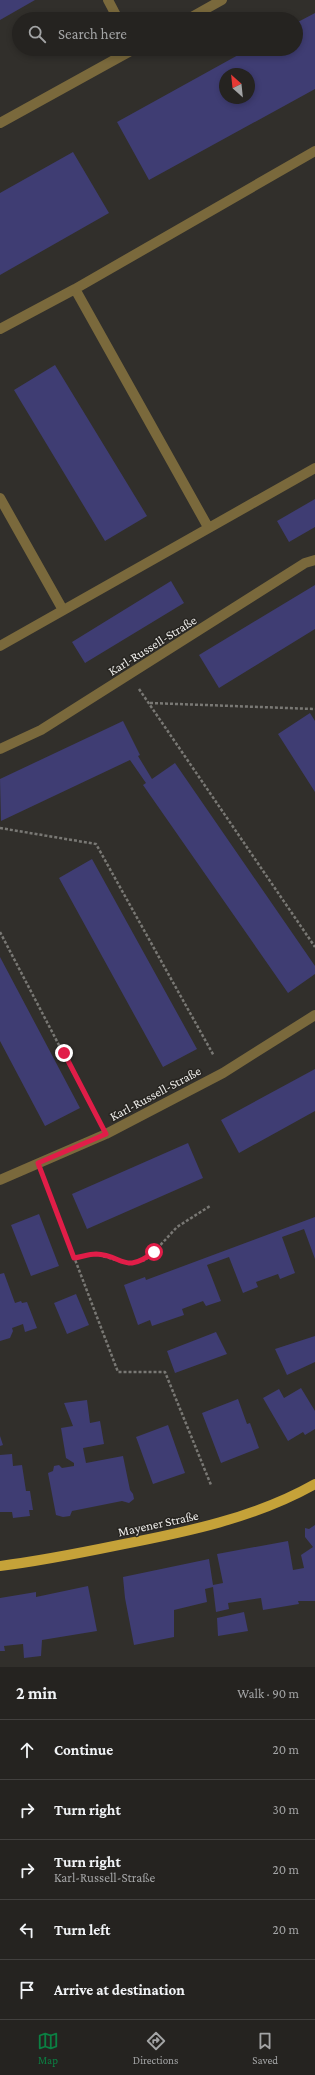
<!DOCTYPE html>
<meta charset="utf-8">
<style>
:root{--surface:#252320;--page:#2d2b29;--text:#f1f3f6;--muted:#a3a4a5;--line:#42403e;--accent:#0b8043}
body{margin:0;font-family:"Crimson Pro",serif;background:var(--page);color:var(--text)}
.compass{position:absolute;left:219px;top:68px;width:36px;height:36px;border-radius:50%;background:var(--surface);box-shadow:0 2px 6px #0003;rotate:333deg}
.stop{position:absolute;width:12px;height:12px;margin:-9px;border:3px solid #e11d48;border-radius:50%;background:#fff}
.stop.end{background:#e11d48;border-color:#fff;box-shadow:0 1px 4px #0008}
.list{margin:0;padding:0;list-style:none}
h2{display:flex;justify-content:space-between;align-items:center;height:52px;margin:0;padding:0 16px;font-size:17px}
h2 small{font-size:13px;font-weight:400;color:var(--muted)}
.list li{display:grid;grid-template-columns:26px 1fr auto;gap:12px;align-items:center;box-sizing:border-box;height:60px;padding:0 16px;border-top:1px solid var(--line)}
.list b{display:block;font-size:15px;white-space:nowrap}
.list p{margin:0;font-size:13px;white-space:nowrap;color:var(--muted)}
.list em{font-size:13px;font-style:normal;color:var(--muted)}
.icon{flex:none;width:22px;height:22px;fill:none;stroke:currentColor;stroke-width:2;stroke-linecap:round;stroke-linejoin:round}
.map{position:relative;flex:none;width:315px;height:1667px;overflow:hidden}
.search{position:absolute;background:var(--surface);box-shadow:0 2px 6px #0003;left:12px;right:12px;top:12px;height:44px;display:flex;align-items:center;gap:10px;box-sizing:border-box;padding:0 14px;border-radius:22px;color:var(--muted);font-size:15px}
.sheet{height:352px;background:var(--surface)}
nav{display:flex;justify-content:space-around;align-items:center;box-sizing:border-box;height:56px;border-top:1px solid var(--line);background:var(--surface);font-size:11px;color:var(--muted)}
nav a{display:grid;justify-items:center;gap:2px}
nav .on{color:var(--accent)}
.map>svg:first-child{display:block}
</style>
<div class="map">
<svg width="315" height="1667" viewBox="0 0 315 1667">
<rect width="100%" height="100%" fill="#312f2b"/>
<path fill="#3f3d73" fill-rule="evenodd" d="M0,0H35L0,20Z
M315,13V89L149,180L117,122L249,49H296V23ZM225,74H249V98H225Z
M73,152L109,213L0,275V193Z
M55,365L147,516L105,541L14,390Z
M315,499V527L289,542L277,521Z
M171,581L184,603L85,663L72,642Z
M315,585V629L219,688L199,655Z
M310,713L315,721V792L278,734Z
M123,721L140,755L138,756L152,779L175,763L315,966V974L288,993L143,785L146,783L130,760L1,821L0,779Z
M92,859L197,1049L163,1067L59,878Z
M0,957L80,1108L45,1126L0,1041Z
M315,1069V1111L239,1153L221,1120Z
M188,1143L203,1178L87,1229L72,1194Z
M39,1214L59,1266L31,1276L11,1225Z
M315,1217V1259L304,1229L282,1237L295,1273L280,1279L278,1274L256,1282L258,1287L243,1293L229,1257L207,1265L221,1301L206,1306L203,1301L182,1309L184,1315L152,1326L150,1320L138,1325L124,1285L145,1277L146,1280Z
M4,1273L15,1303L21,1301L22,1303L27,1302L37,1328L25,1332L23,1324L12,1328L13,1331L10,1338L0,1341V1274Z
M76,1294L89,1325L67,1334L54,1303Z
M216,1332L227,1354L175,1373L167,1351Z
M315,1336V1362L287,1375L275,1349Z
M301,1388L315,1411V1429L305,1435L303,1432L288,1441L263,1398L279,1389L284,1398Z
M238,1399L247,1424L250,1423L259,1448L221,1463L202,1413Z
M87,1400L90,1423L100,1421L104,1444L83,1448L86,1463L123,1456L130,1490L133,1494L134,1499L129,1503L122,1501L72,1511L70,1516L63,1517L56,1515L48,1473L53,1471L54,1466L59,1465L62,1468L74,1466V1463L66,1458L61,1428L73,1426L64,1403Z
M168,1425L185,1473L153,1484L136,1437Z
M0,1436L3,1445L0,1446Z
M12,1454L13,1466L22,1465L26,1491H30L33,1510H29L30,1516L13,1518L12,1512H0V1455Z
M315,1525V1601H298L299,1604L263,1610L261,1598L228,1603L229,1609L216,1612L213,1587L205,1589L207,1602L174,1610V1637L134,1645L125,1598L123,1577L209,1559L213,1585L223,1583L217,1554L288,1541L293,1570L304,1568L301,1555L313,1547L305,1537V1528L309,1529Z
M88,1586L97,1631L42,1640L41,1656L24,1658L23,1644L4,1646L5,1651H0V1598L36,1592V1597Z
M244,1612L248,1631L218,1636L217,1618Z"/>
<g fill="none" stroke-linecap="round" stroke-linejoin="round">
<path stroke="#797874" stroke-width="2.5" stroke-dasharray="3 2" stroke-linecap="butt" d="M139,689L315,947
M150,703L315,709
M0,828L96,844L214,1056
M0,932L97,1118
M45,1181L118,1372H165L211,1485
M74,1258L96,1254L129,1264L145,1260L154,1252L177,1227L210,1206"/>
<path stroke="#7a693c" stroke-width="10" d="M108,0L118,19
M188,19L222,0
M0,123L134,49
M75,289L208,527
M0,329L75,289L315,151
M0,498L63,610
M0,646L315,468
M0,749L41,730L305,563L315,560
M0,1180L106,1134L223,1073L315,1015"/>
<path stroke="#c5a239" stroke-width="10" d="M0,1566C40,1561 80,1553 119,1545C186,1532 255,1518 315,1484"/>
</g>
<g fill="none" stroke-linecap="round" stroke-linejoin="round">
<path stroke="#e11d48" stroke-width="5" d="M64,1053L106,1134L38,1163L74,1258C81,1257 89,1254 96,1254C123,1255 124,1275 154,1252"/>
</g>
<g text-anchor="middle" stroke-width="3" stroke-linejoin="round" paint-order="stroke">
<g font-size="13" fill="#edece9" stroke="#272521">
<text transform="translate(152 645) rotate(-32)" y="5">Karl-Russell-Straße</text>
<text transform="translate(155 1093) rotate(-28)" y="5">Karl-Russell-Straße</text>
<text transform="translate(158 1523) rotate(-12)" y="5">Mayener Straße</text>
</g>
</g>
</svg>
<svg class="compass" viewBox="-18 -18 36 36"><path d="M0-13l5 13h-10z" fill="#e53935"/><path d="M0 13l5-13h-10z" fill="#a3a4a5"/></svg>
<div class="stop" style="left:154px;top:1252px"></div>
<div class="stop end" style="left:64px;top:1053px"></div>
<div class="search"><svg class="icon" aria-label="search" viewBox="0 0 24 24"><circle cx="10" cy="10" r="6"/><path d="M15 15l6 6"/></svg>Search here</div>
</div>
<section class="sheet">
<h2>2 min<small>Walk · 90 m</small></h2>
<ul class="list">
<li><svg class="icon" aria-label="ahead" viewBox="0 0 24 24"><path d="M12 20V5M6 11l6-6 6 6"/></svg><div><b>Continue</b></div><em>20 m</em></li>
<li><svg class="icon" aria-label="right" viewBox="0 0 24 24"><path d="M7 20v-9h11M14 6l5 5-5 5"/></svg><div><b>Turn right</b></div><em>30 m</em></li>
<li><svg class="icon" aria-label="right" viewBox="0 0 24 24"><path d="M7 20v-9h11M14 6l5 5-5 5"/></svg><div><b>Turn right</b><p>Karl-Russell-Straße</p></div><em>20 m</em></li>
<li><svg class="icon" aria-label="left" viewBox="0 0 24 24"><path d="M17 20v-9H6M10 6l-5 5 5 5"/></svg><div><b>Turn left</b></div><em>20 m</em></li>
<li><svg class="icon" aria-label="arrive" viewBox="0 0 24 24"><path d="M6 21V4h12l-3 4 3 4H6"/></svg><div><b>Arrive at destination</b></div></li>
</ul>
</section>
<nav>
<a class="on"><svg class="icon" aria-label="map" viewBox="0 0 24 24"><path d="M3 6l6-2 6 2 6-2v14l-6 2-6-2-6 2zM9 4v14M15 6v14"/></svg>Map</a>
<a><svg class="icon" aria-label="directions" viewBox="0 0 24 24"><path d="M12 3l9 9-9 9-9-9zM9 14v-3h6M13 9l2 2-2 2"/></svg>Directions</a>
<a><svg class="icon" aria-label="saved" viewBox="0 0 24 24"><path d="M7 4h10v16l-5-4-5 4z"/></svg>Saved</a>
</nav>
